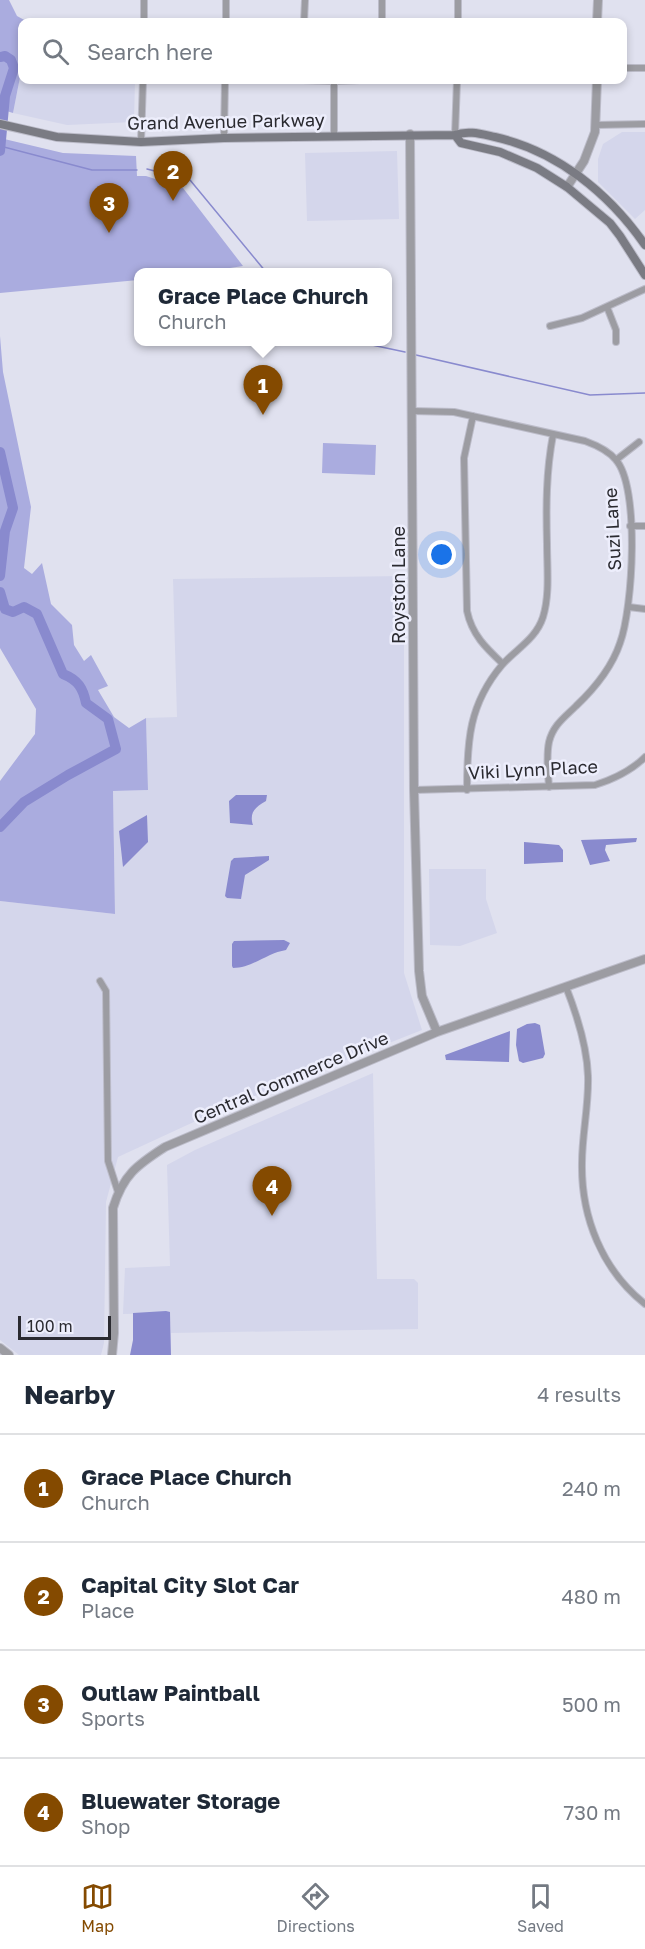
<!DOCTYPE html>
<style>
:root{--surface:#fff;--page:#f6f6f7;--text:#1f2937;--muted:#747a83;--line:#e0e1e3;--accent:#844a00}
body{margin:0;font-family:"Golos Text",sans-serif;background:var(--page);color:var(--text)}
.scale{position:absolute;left:18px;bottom:15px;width:93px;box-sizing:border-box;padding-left:6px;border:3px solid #2a2a30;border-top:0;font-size:16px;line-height:21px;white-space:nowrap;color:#2a2a30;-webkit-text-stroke:4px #edeefc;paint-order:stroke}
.you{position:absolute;left:442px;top:555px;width:21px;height:21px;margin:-15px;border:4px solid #fff;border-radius:50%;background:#1a73e8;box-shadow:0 0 0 9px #1a73e833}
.badge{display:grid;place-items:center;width:39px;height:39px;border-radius:50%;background:var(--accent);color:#fff;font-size:20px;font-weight:700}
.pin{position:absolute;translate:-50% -50px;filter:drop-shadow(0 2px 3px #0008)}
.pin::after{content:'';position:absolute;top:32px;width:21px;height:18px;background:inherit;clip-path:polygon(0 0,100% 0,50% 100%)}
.popup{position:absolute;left:134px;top:268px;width:258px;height:78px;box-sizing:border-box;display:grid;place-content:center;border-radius:12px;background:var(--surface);filter:drop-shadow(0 2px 4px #0005);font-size:20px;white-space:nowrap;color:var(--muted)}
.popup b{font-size:22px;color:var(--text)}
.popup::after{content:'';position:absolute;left:50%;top:100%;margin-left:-12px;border:12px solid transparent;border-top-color:var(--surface)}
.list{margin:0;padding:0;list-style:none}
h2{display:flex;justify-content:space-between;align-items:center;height:78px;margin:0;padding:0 24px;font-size:26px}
h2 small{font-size:20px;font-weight:400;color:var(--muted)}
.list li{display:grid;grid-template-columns:39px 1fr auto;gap:18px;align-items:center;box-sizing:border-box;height:108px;padding:0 24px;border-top:2px solid var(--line)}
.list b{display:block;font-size:22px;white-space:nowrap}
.list p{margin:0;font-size:20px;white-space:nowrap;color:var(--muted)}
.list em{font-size:20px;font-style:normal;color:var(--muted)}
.icon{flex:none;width:33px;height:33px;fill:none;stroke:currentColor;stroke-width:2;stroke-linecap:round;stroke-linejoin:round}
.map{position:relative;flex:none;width:645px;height:1355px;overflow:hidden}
.search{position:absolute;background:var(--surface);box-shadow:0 3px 9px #0003;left:18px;right:18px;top:18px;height:66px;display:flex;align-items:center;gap:15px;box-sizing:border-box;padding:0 21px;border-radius:12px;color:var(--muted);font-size:22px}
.sheet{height:510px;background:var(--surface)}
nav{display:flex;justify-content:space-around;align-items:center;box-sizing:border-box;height:84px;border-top:2px solid var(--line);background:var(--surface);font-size:16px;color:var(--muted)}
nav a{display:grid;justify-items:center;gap:3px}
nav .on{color:var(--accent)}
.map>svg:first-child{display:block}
</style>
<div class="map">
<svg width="645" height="1355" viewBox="0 0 645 1355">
<rect width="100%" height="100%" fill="#e0e1ef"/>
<path fill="#d4d6eb" d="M22,67V80H135L134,122L67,125L13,113Z
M622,132H645V210L635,219L598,182V159L603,144Z
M397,151L399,219L307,221L305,153Z
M404,576V973L422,1030L224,1108L118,1157L106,1202L104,1343L101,1355H19L0,1340V901L115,914L113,791L148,790L146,718L177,717L173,579Z
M429,869H486V899L497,933L460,946L430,945Z
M373,1073L377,1279H414L418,1283V1329L171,1333L170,1313L123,1314L125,1268L170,1266L167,1165L195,1150Z"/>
<path fill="#aaacdf" d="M0,0H9L17,16L28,22H22V67L13,113L0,109Z
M0,138L63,153L136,156L137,176H146L183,188L243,266L204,272H138V280L0,293Z
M0,336L3,372L31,507L24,568L32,574L42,563L51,604L72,625L74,645L84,661L91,655L108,686L98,690L114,717L129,728L146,718L148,790L113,791L115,914L0,901V781L35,734L36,709L0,648Z
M323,443L376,445L375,475L322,473Z"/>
<path fill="#898ace" d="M236,795H267L266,801C255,807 249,813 253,825L230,823L229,801Z
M147,815L148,842L123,867L119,831Z
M637,838L636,842L606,845L605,850L610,861L590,865L581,840Z
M524,842L559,845L563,850V862L524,864Z
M269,856V860L245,875L241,899L227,898L225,896L231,861L234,858Z
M284,940L290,943L286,950C267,953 252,968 233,968L232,966V944L234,941Z
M535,1023L540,1025L545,1054L543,1058L523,1063L519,1061L516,1045L517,1029L527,1024Z
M510,1031L509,1062L446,1060L445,1055Z
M166,1311L170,1312L171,1355H130L133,1340V1313Z"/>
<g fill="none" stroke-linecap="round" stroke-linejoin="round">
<path stroke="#898ace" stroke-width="1.5" d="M0,146L92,170H137
M147,169L190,180L266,272
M367,342L372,345L405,352
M416,355L590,395L645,393"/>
<path stroke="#898ace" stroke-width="10" d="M0,57L5,56L11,60L14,68L5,96L0,151
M0,452L13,508L5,531L0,576
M0,592L5,609L13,612L24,607L37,614L63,674C78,680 83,688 86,703L108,719L116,749L68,775L24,802L0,827"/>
<g stroke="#bcbcc9" stroke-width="8">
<path id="minor" d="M144,22V0
M226,22V0
M304,22L305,0
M382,22V0
M458,22V0
M622,68H645
M303,80L334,81V136
M334,81L360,80
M596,125L645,124
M455,135L457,80
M224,138L225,80
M141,142L143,80
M607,307L616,330V342
M550,326L582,318L645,289
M412,411L454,412L585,441C596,445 608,450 616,460C640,487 633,608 620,643C612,667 594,689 576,706C565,717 553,725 549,742C546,756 548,773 549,787
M473,416L464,458L467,611C472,635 486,648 503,664
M616,460L639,442
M630,526H645
M629,607L645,609
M414,790L595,785C614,779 631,771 645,757
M467,790C467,741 469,704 502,665C516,649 536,639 543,617C550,594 547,568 547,544C546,507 546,472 553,435
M100,981L106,991L108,1161L118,1192
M566,987C577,1015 587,1045 588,1076C589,1105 582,1134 582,1163C581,1217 602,1270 645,1304"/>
</g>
<g stroke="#bcbcc9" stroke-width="10">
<path id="tertiary" d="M597,22L598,0
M410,134L414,790L419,971L422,996L437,1032
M567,187L584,161L595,132L597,80
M0,1348L9,1355
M112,1355L114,1333L113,1208C123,1175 137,1165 165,1147L437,1032L645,959"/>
</g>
<g stroke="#bcbcc9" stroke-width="10">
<path id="secondary" d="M0,124L57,137L141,142L224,138L455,135C468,130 481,134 495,137C557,151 609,193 645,245
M455,135L461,143L500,152L537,168L567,187L610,223L620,236L645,275"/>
</g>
<use href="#minor" stroke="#9c9ca2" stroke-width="6"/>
<use href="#tertiary" stroke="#9c9ca2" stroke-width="8"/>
<use href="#secondary" stroke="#7a7b83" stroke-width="8"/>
</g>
<g text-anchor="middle" stroke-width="5" stroke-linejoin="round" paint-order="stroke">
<g font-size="18" fill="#2a2a30" stroke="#edeefc">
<text transform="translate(226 122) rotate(-1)" y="6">Grand Avenue Parkway</text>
<text transform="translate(613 529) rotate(-93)" y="6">Suzi Lane</text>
<text transform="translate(399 585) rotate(-90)" y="6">Royston Lane</text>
<text transform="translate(533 770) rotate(-3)" y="6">Viki Lynn Place</text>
<text transform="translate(291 1078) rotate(-23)" y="6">Central Commerce Drive</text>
</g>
</g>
</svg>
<div class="scale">100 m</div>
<div class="you"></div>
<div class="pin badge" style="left:263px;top:415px">1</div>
<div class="popup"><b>Grace Place Church</b>Church</div>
<div class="pin badge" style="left:173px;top:201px">2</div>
<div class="pin badge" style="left:109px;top:233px">3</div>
<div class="pin badge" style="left:272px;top:1216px">4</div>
<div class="search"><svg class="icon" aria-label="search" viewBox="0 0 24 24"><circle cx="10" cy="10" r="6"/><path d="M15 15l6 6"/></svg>Search here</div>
</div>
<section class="sheet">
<h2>Nearby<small>4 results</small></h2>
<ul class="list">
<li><span class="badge">1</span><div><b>Grace Place Church</b><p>Church</p></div><em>240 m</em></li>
<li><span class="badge">2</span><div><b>Capital City Slot Car</b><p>Place</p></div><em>480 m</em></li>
<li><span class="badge">3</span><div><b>Outlaw Paintball</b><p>Sports</p></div><em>500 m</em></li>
<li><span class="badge">4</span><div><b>Bluewater Storage</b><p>Shop</p></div><em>730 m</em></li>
</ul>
</section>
<nav>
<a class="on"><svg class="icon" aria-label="map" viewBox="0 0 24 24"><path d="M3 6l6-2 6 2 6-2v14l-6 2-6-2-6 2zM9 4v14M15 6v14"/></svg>Map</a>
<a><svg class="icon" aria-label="directions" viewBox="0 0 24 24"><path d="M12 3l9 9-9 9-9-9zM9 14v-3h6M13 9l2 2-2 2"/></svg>Directions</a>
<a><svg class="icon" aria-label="saved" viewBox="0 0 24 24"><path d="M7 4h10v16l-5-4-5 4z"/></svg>Saved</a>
</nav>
